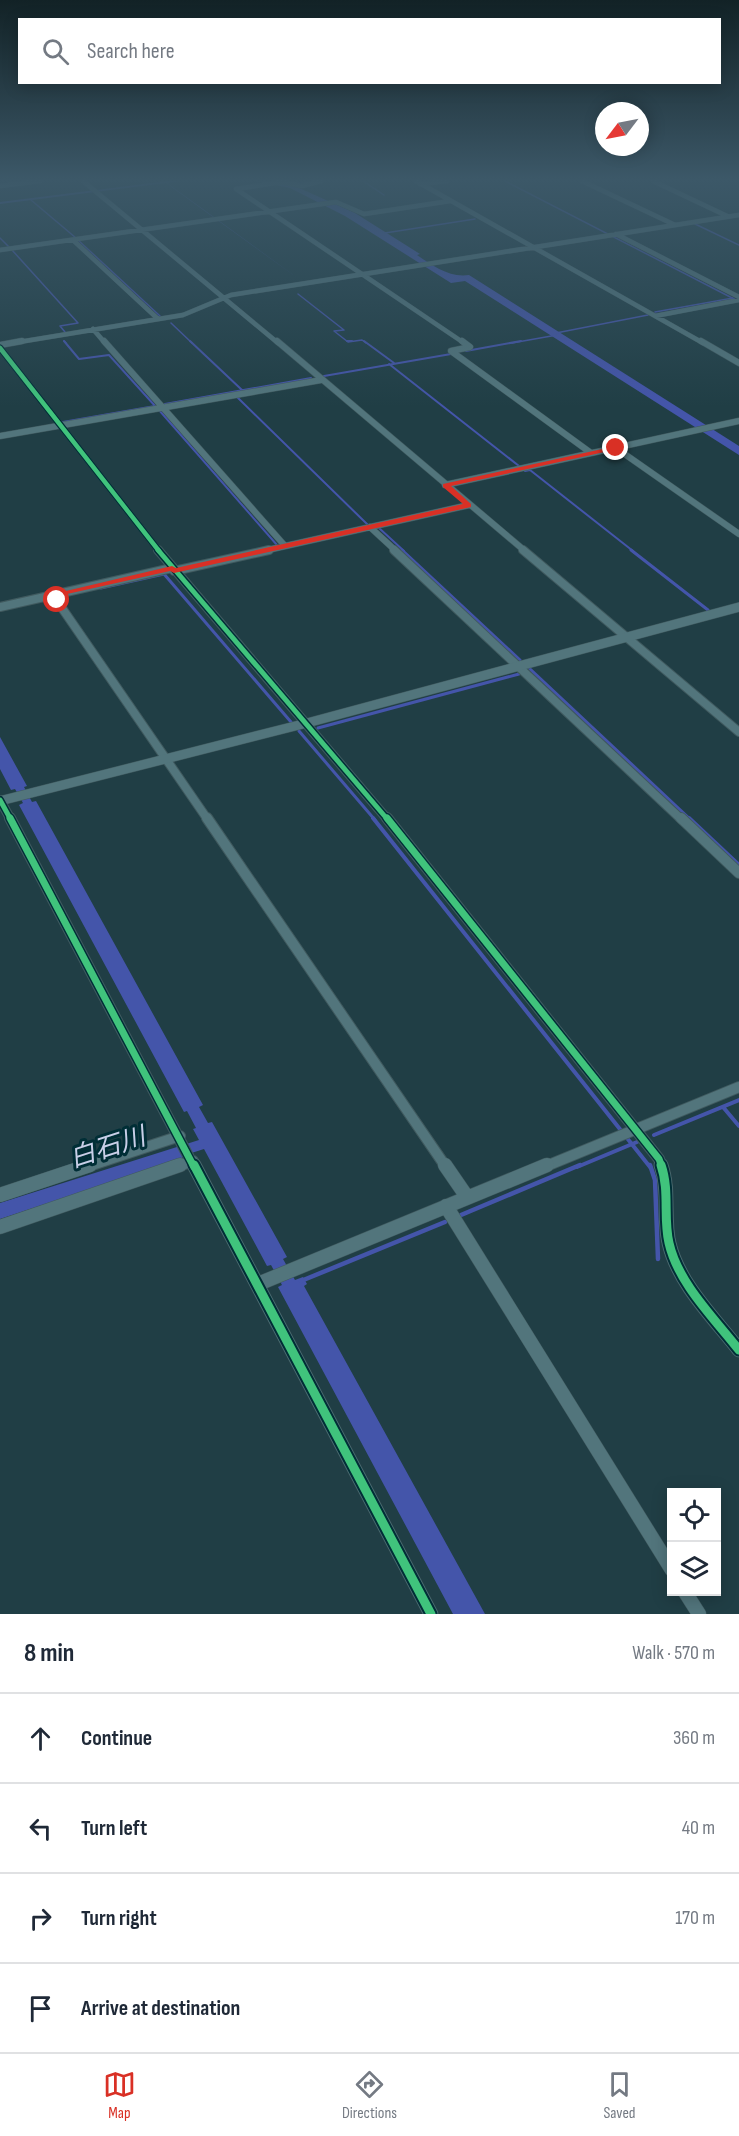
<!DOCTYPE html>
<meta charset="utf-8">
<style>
:root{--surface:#fff;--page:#f6f6f7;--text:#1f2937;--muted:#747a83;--line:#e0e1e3;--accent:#d93025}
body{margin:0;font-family:"Sofia Sans Condensed","Noto Sans JP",sans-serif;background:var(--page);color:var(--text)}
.controls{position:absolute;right:18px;bottom:18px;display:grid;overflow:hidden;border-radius:0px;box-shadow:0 3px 15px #0003}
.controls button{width:54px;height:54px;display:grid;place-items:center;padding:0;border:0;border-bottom:2px solid var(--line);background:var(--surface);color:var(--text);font:30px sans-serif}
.compass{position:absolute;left:595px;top:102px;width:54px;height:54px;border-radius:50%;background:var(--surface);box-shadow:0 3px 15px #0003;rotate:238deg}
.stop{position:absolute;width:18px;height:18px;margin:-14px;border:4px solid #d93025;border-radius:50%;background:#fff}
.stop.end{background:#d93025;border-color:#fff;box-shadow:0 2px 6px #0008}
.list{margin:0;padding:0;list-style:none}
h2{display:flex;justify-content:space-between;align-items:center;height:78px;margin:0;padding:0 24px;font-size:26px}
h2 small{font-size:20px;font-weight:400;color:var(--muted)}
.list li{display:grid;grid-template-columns:39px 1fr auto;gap:18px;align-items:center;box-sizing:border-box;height:90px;padding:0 24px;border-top:2px solid var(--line)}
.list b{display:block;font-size:22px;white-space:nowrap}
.list em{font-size:20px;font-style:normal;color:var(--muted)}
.icon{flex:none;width:33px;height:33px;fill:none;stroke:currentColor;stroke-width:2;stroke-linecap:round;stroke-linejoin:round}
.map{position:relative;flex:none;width:739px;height:1614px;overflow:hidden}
.search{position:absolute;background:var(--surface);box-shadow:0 3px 15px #0003;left:18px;right:18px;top:18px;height:66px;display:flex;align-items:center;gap:15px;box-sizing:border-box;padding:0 21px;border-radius:0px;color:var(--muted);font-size:22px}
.sheet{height:438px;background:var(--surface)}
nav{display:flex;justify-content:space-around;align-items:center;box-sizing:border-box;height:84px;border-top:2px solid var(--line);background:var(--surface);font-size:16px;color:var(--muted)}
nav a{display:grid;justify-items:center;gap:3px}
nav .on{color:var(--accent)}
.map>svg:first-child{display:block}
</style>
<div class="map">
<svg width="739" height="1614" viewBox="0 0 739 1614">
<rect width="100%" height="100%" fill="#203e45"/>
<path fill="#45a" d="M168,181H182L167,183L303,282L166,183L0,204V202Z
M257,181L294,183L316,181L297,187L355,213L420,254L417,255C433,266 450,278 469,275L739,446V455L465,281L451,283L345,216L290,188Z
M0,737L27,786L24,787L32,802L36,801L203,1105L199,1107L208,1123L212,1122L287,1257L283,1259L295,1280L303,1277L307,1284L304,1286L485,1614H453L278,1287L282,1285L271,1265L267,1266L204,1149L182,1156V1159L0,1219V1203L199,1140L193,1129L196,1128L187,1111L184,1112L19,805L23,803L15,789L11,790L0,769Z"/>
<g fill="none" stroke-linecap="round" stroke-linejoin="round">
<path stroke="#45a" stroke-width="1.5" d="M363,181L384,195
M505,181L738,301
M31,200L76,238
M693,223L739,245
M385,233L475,219
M0,238L10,248
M78,240L160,316
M12,250L78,323L60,326L65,332
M298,294L344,330L334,331L348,342L362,340L366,343
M655,312L733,298
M171,323L192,343
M556,333L648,315
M64,341L66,343
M512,343L557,335"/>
<path stroke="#45a" stroke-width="2" d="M64,341L79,359L109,355L156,407
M190,341L242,390
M347,341H352
M364,341L394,363
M466,351L521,341
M389,364L519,466
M324,376L451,354
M236,396L368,525
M165,404L311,378
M159,410L277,545
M63,422L155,406
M525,471L530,470L633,551
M379,528L404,551"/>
<path stroke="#45a" stroke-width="3" d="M402,550L520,660
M631,550L708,610
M101,588L164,574L291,722
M529,668L691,820
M318,728L519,674
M299,731L375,820"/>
<path stroke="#45a" stroke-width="4" d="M373,818L650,1167
M689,818L739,865
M723,1107L739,1126
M654,1135L739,1100
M577,1167L637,1142"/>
<path stroke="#45a" stroke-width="4.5" d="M650,1165L655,1180L658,1259
M461,1215L580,1165
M301,1281L445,1222"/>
<g stroke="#405a5f" stroke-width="5">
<path id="minor-far4" d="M83,181L278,343
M277,181L302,186L321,181
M416,181L703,343
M582,181L675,225
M653,181L727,216
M281,182L236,189L464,343
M420,184L447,181
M0,186L40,181
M616,234L739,297
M73,240L158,319
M0,250L336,202L364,214L450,201
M655,316L739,300
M93,329L105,343
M13,343L183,315L231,295L739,215"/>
</g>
<g stroke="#405a5f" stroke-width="7">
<path id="minor-far3" d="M104,341L285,546
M277,341L525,551
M462,341L470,347L451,351L591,453
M701,341L739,363
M0,345L22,341
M0,348L159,551
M0,436L321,380
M616,448L739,534
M445,485L739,421
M370,527L396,551
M263,551L469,505"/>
</g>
<g stroke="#405a5f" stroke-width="10">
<path id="minor-far2" d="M158,550L388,820
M394,550L682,820
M523,550L739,732
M174,571L269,550
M53,595L208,820
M0,607L172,568
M0,800L11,820"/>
</g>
<g stroke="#405a5f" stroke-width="12">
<path id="minor-far1" d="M10,818L194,1167
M207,818L446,1167
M387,818L659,1159L662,1167
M681,818L739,873
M86,1167L180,1136
M176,1167L193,1161
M544,1167L739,1087"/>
</g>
<g stroke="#405a5f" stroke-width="15">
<path id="minor" d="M194,1165L431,1614
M445,1165L467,1197
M661,1165C670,1191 663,1218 669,1243C678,1283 714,1318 739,1350
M0,1195L90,1165
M446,1206L672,1570
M0,1227L180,1165
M258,1284L547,1165
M685,1592L699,1614"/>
</g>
<g stroke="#405a5f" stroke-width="10">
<path id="tertiary" d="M0,801L307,723L739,607"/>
</g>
<use href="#minor-far4" stroke="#52757c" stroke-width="4.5"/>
<use href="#minor-far3" stroke="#52757c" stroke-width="6"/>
<use href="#minor-far2" stroke="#52757c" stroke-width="8"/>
<use href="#minor-far1" stroke="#52757c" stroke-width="10"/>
<use href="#minor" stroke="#52757c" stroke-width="14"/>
<use href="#tertiary" stroke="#52757c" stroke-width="9"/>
<g stroke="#002e36" stroke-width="7">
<path id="cycleway-far3" d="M0,348L159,551"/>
</g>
<g stroke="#002e36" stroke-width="8">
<path id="cycleway-far2" d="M158,550L388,820
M0,800L11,820"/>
</g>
<g stroke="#002e36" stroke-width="10">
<path id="cycleway-far1" d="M10,818L194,1167
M387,818L659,1159L662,1167"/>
</g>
<g stroke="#002e36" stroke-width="13">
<path id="cycleway" d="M194,1165L431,1614
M661,1165C670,1191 663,1218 669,1243C678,1283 714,1318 739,1350"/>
</g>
<use href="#cycleway-far3" stroke="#40c37c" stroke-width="4.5"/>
<use href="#cycleway-far2" stroke="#40c37c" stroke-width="5"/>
<use href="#cycleway-far1" stroke="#40c37c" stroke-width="7"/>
<use href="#cycleway" stroke="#40c37c" stroke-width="9"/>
</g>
<linearGradient id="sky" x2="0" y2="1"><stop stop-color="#122226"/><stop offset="0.44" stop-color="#3c5868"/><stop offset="1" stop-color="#3c5868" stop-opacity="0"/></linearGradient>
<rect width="739" height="407" fill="url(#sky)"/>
<path fill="#d93025" d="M616,446L618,449L451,486L471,504V507L174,573L170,571L58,596L61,600L57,602L49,595L172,566L176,568L463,504L443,487V484Z"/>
<g text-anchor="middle" stroke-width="6" stroke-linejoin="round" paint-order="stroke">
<g font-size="26" font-style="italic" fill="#c8cfe8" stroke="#002e36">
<text transform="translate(107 1147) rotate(-18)" y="9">白石川</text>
</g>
</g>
</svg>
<div class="controls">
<button><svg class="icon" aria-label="locate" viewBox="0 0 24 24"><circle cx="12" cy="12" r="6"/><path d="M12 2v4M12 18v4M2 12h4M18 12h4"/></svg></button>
<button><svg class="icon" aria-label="layers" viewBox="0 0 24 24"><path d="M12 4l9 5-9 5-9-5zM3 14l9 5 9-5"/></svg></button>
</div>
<svg class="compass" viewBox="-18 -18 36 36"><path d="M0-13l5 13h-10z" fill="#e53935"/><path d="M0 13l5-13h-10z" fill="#747a83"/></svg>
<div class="stop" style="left:57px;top:600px"></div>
<div class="stop end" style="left:616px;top:448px"></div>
<div class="search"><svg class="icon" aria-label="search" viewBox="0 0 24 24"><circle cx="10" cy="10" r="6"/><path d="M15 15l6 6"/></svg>Search here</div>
</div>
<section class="sheet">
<h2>8 min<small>Walk · 570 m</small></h2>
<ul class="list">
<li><svg class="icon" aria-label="ahead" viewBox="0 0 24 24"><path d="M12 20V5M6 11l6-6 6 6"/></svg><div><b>Continue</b></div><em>360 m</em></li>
<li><svg class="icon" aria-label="left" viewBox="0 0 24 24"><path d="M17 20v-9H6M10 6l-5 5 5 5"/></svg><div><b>Turn left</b></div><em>40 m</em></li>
<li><svg class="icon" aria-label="right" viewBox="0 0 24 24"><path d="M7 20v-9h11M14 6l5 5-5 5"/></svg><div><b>Turn right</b></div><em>170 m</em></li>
<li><svg class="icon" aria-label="arrive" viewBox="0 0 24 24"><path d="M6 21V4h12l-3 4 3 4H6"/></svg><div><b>Arrive at destination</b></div></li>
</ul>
</section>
<nav>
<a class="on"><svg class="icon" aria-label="map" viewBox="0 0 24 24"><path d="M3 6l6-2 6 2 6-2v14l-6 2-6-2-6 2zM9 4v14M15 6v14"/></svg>Map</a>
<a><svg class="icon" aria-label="directions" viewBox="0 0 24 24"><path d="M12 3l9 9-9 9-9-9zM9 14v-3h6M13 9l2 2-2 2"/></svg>Directions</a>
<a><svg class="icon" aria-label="saved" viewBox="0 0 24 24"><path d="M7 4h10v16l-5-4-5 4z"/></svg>Saved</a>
</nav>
